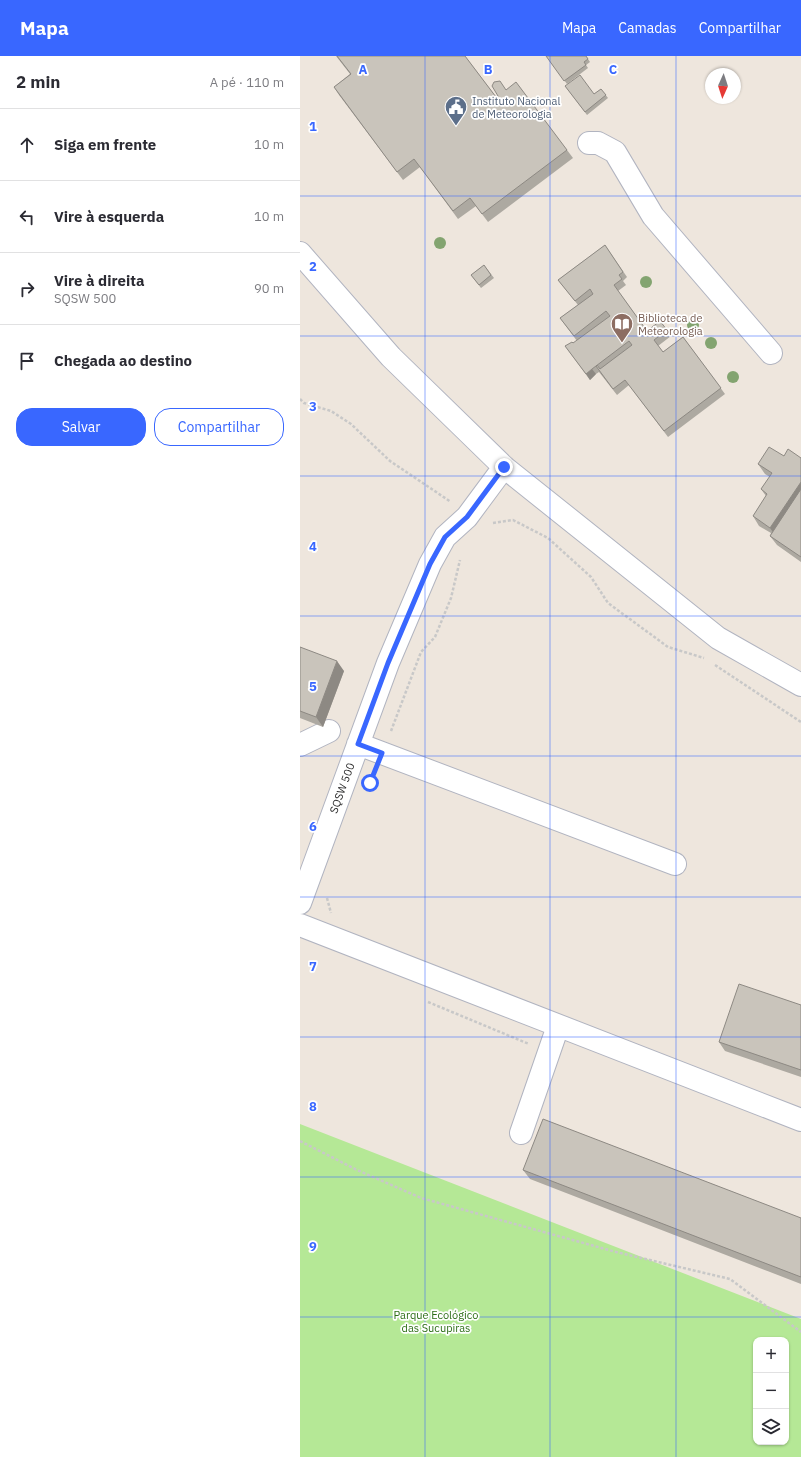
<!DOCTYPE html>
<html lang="pt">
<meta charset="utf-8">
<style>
:root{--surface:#fff;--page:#f2f2f3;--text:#2b2b33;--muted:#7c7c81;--line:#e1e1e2;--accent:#3967ff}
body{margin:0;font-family:"IBM Plex Sans",sans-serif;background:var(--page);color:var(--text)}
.controls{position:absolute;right:12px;bottom:12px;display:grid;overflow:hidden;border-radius:8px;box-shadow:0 1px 3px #0004}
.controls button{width:36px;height:36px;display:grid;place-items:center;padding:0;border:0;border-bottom:1px solid var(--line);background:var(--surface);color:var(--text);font:20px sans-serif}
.compass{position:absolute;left:405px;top:12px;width:36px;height:36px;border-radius:50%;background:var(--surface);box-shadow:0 1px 3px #0004;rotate:183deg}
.stop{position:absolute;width:12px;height:12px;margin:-9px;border:3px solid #3967ff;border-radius:50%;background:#fff}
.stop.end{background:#3967ff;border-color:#fff;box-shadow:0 1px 4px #0008}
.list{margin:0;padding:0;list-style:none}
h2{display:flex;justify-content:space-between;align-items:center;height:52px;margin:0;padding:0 16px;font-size:17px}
h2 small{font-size:13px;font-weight:400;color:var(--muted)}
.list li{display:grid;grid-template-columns:26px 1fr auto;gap:12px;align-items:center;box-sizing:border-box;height:72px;padding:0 16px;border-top:1px solid var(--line)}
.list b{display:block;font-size:15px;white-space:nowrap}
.list p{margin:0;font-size:13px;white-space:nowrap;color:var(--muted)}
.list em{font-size:13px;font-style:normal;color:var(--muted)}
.actions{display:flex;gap:8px;padding:12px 16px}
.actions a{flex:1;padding:9px 0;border:1px solid var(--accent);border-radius:16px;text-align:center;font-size:14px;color:var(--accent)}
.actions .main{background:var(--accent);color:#fff}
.icon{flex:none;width:22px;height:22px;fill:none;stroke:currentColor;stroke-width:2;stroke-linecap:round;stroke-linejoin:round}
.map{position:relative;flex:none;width:501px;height:1401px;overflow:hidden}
header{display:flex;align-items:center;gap:24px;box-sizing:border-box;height:56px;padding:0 20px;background:var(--accent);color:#fff}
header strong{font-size:19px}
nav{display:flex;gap:22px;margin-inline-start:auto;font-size:14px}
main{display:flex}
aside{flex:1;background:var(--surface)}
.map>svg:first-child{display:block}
</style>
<header>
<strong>Mapa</strong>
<nav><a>Mapa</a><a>Camadas</a><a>Compartilhar</a></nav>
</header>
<main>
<aside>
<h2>2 min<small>A pé · 110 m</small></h2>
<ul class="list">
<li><svg class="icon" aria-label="ahead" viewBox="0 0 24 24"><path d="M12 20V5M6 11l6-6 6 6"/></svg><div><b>Siga em frente</b></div><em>10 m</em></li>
<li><svg class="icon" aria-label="left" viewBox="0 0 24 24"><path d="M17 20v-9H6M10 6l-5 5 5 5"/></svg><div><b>Vire à esquerda</b></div><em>10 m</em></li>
<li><svg class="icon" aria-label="right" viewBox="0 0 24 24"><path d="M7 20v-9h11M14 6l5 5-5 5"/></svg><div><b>Vire à direita</b><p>SQSW 500</p></div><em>90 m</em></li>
<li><svg class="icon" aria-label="arrive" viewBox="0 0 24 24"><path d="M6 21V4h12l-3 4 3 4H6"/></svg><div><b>Chegada ao destino</b></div></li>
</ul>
<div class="actions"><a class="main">Salvar</a><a>Compartilhar</a></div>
</aside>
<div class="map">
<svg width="501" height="1401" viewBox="0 0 501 1401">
<rect width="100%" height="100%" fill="#eee6dd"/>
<path fill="#b5e896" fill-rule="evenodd" d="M0,1068L501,1263V1401H0ZM456,1284H486V1386H456Z"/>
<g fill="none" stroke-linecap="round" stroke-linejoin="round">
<g stroke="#b1b4c0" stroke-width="24">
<path id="minor" d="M289,87H298L315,96L353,160L471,297
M0,197L91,301L204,411L418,582L501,629
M58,688L375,808
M0,689L29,675
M0,847L88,607L130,508L145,481L167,461L204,411
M0,869L501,1064
M221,1077L258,970"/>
</g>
<path stroke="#c8c8c8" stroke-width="2.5" stroke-dasharray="3 2" stroke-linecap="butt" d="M0,343L4,347L31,355L51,368L90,405L151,446
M193,467L213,464L248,482L291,521L308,547L368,591L404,602
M415,609L501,666
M91,675L121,596L135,581L151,542L160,504
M27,842L31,857
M128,946L229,988
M0,1085L57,1114L121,1142L316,1196L430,1223L501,1276"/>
<use href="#minor" stroke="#fff" stroke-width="22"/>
</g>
<g fill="#83a470">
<circle cx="140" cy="187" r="6"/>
<circle cx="346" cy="226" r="6"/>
<circle cx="393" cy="269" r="6"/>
<circle cx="411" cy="287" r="6"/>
<circle cx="433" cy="321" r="6"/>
</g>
<path fill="#ada9a1" d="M36,0H167H165L196,41L206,34L267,94L273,102L188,166L176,150L158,163L120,111L103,124L39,39L34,31L50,18Z
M246,0H286L290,6L286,9L288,12L267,28Z
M265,30L294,38L301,33L308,42L287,59Z
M305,189L327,221L323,225L326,229L318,235L347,275L360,265L371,280L358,290L363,296L383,281L425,338L368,381L329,329L317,339L299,316L296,318L290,324L265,290L273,287L277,285L260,262L278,249L258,224Z
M184,209L194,222L181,232L171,219Z
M484,400L501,402V506L477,489L470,480L471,477L459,470L453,460L466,440L461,433L470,421L465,418L458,408Z
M0,591L44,615L23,671L0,662Z
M501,949V1021L425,995L419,986Z
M223,1114L501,1162V1228L230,1123Z"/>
<path fill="#8d8983" d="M292,313L296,318L290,324L286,318Z
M501,426V446L477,482L470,472Z
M37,605L44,615L23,671L16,661Z"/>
<path fill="#c9c4bb" stroke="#8d8983" d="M37,0H165L196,41L198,40L192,30L194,26L200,25L206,34L216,26L267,94L182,158L170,142L153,155L114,103L97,116L34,31L51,18Z
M246,0H286L288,3L284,6L286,9L264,25Z
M280,19L294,38L301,33L306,39L285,56L265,30Z
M305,189L323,216L319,219L322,223L314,229L347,275L360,265L367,274L354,284L363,296L383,281L421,332L364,375L325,324L313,333L296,310L297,309L300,313L332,289L329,285L292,313L286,318L265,290L272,286L273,287L310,260L306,255L274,280L260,262L293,238L290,233L275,245L258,224Z
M184,209L191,219L179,229L171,219Z
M469,391L484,400L488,393L501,402V426L470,472L453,460L467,438L461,433L472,417L458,408Z
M501,433V501L470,480Z
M0,591L37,605L16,661L0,655Z
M439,928L501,949V1014L419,986Z
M243,1063L501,1162V1221L223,1114Z"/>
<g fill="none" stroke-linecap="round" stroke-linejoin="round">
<path stroke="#3967ff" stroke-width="5" d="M70,727L82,697L58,688L88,607L130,508L145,481L167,461L204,411"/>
</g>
<path fill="none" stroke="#3967ff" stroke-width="1" stroke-opacity="0.55" d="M125,0V1401M250,0V1401M376,0V1401M0,140H501M0,280H501M0,420H501M0,560H501M0,700H501M0,841H501M0,981H501M0,1121H501M0,1261H501"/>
<defs>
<g id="civic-pin" transform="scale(1.15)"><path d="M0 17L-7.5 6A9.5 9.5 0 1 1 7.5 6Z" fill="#5c6f8a" stroke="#fff"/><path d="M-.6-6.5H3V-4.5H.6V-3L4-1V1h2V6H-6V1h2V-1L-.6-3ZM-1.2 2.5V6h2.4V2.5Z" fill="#fff"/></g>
<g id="library-pin" transform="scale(1.15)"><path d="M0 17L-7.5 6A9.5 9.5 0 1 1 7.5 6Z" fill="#8d6e63" stroke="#fff"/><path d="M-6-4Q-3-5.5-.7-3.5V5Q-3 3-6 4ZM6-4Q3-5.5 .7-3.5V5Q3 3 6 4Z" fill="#fff"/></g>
</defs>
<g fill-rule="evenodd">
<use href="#civic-pin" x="156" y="51"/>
<use href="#library-pin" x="322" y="268"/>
</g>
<g text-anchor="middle" stroke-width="3.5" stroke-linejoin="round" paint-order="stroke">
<g font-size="11" fill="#4e5e75" stroke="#fff" text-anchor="start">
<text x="172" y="49">Instituto Nacional<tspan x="172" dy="13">de Meteorologia</tspan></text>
</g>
<g font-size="11" fill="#785e54" stroke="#fff" text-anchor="start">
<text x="338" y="266">Biblioteca de<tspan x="338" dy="13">Meteorologia</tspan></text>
</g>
<g font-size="11" fill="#2b2b2b" stroke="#fff">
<text transform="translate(42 732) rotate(-70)" y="4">SQSW 500</text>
</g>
<g font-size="11" fill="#2c6e16" stroke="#fff">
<text x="136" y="1263">Parque Ecológico<tspan x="136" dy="13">das Sucupiras</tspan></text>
</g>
</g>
<g font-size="13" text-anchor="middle" font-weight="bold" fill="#3967ff" stroke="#fff" stroke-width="3.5" stroke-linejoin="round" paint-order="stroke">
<text x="63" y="18">A</text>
<text x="188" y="18">B</text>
<text x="313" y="18">C</text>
<text x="13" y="75">1</text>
<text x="13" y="215">2</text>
<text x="13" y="355">3</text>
<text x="13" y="495">4</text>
<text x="13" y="635">5</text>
<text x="13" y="775">6</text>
<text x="13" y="915">7</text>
<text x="13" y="1055">8</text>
<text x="13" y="1195">9</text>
</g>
</svg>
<div class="controls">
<button>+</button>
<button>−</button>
<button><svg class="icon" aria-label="layers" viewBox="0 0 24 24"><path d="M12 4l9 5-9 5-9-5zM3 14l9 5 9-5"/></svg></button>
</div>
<svg class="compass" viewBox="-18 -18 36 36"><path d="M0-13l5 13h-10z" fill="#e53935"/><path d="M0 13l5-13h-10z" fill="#7c7c81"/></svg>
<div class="stop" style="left:70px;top:727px"></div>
<div class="stop end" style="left:204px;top:411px"></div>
</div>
</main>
